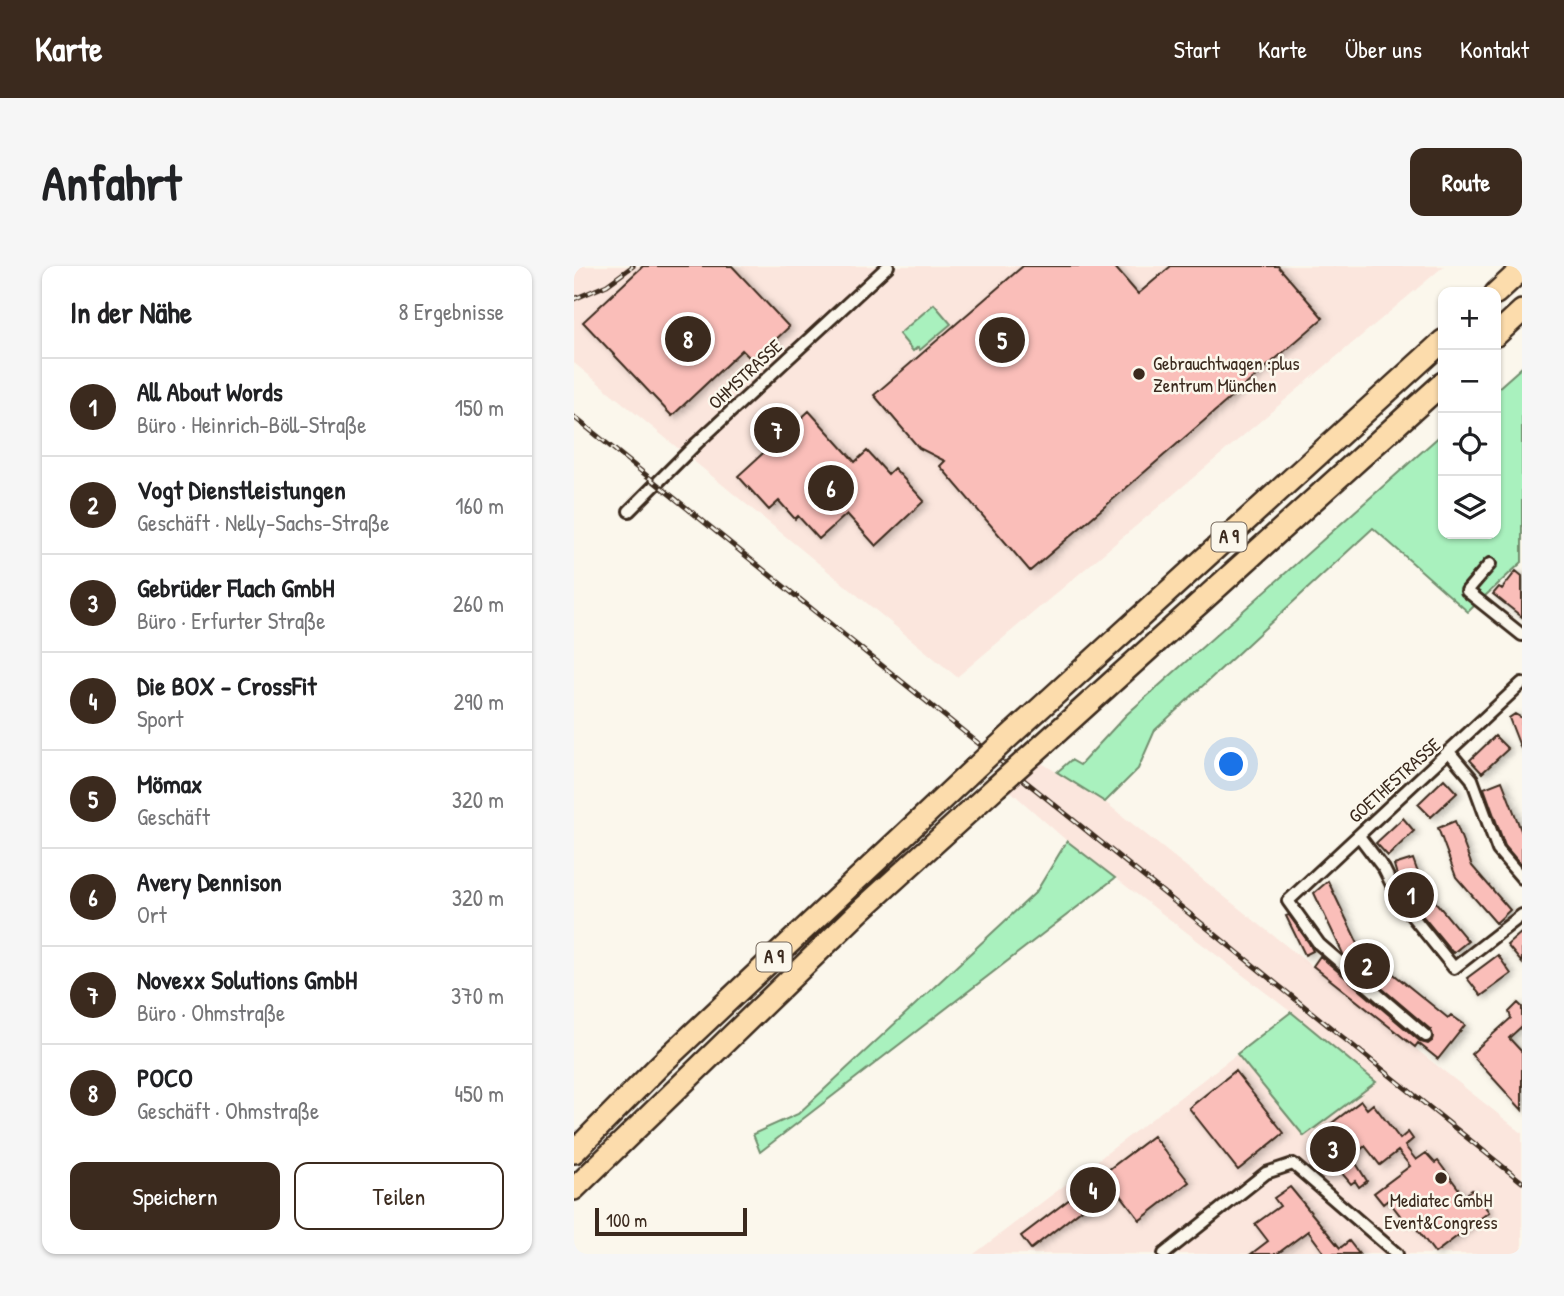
<!DOCTYPE html>
<html lang="de">
<meta charset="utf-8">
<style>
:root{--surface:#fff;--page:#f6f6f6;--text:#202124;--muted:#757577;--line:#e0e0e0;--accent:#3b2a1e}
body{margin:0;font-family:"Patrick Hand",sans-serif;background:var(--page);color:var(--text)}
.controls{position:absolute;right:21px;top:21px;display:grid;overflow:hidden;border-radius:14px;box-shadow:0 2px 5px #0004}
.controls button{width:63px;height:63px;display:grid;place-items:center;padding:0;border:0;border-bottom:2px solid var(--line);background:var(--surface);color:var(--text);font:35px sans-serif}
.scale{position:absolute;left:21px;bottom:18px;width:152px;box-sizing:border-box;padding-left:7px;border:4px solid #3b2a1e;border-top:0;font-size:19px;line-height:24px;white-space:nowrap;color:#3b2a1e;-webkit-text-stroke:5px #fbf7ec;paint-order:stroke}
.you{position:absolute;left:658px;top:499px;width:24px;height:24px;margin:-18px;border:5px solid #fff;border-radius:50%;background:#1a73e8;box-shadow:0 0 0 10px #1a73e833}
.badge{display:grid;place-items:center;width:46px;height:46px;border-radius:50%;background:var(--accent);color:#fff;font-size:23px;font-weight:700}
.pin{position:absolute;translate:-50% -50%;border:4px solid #fff;box-shadow:0 2px 7px #0006}
.list{margin:0;padding:0;list-style:none}
h2{display:flex;justify-content:space-between;align-items:center;height:91px;margin:0;padding:0 28px;font-size:30px}
h2 small{font-size:23px;font-weight:400;color:var(--muted)}
.list li{display:grid;grid-template-columns:46px 1fr auto;gap:21px;align-items:center;box-sizing:border-box;height:98px;padding:0 28px;border-top:2px solid var(--line)}
.list b{display:block;font-size:26px;white-space:nowrap}
.list p{margin:0;font-size:23px;white-space:nowrap;color:var(--muted)}
.list em{font-size:23px;font-style:normal;color:var(--muted)}
.actions{display:flex;gap:14px;padding:21px 28px}
.actions a{flex:1;padding:16px 0;border:2px solid var(--accent);border-radius:14px;text-align:center;font-size:24px;color:var(--accent)}
.actions .main{background:var(--accent);color:#fff}
.icon{flex:none;width:38px;height:38px;fill:none;stroke:currentColor;stroke-width:2;stroke-linecap:round;stroke-linejoin:round}
.map{position:relative;flex:none;width:948px;height:988px;overflow:hidden;border-radius:14px}
header{display:flex;align-items:center;gap:42px;box-sizing:border-box;height:98px;padding:0 35px;background:var(--accent);color:#fff}
header strong{font-size:33px}
nav{display:flex;gap:38px;margin-inline-start:auto;font-size:24px}
.intro{display:flex;align-items:center;justify-content:space-between;box-sizing:border-box;height:168px;padding:0 42px}
h1{margin:0;font-size:49px}
.button{padding:18px 32px;border-radius:14px;background:var(--accent);color:#fff;font-size:24px;font-weight:700}
main{display:flex;gap:42px;padding:0 42px}
aside{flex:1;background:var(--surface);border-radius:14px;box-shadow:0 2px 5px #0004}
.map>svg:first-child{display:block}
</style>
<header>
<strong>Karte</strong>
<nav><a>Start</a><a>Karte</a><a>Über uns</a><a>Kontakt</a></nav>
</header>
<div class="intro"><h1>Anfahrt</h1><a class="button">Route</a></div>
<main>
<aside>
<h2>In der Nähe<small>8 Ergebnisse</small></h2>
<ul class="list">
<li><span class="badge">1</span><div><b>All About Words</b><p>Büro · Heinrich-Böll-Straße</p></div><em>150 m</em></li>
<li><span class="badge">2</span><div><b>Vogt Dienstleistungen</b><p>Geschäft · Nelly-Sachs-Straße</p></div><em>160 m</em></li>
<li><span class="badge">3</span><div><b>Gebrüder Flach GmbH</b><p>Büro · Erfurter Straße</p></div><em>260 m</em></li>
<li><span class="badge">4</span><div><b>Die BOX - CrossFit</b><p>Sport</p></div><em>290 m</em></li>
<li><span class="badge">5</span><div><b>Mömax</b><p>Geschäft</p></div><em>320 m</em></li>
<li><span class="badge">6</span><div><b>Avery Dennison</b><p>Ort</p></div><em>320 m</em></li>
<li><span class="badge">7</span><div><b>Novexx Solutions GmbH</b><p>Büro · Ohmstraße</p></div><em>370 m</em></li>
<li><span class="badge">8</span><div><b>POCO</b><p>Geschäft · Ohmstraße</p></div><em>450 m</em></li>
</ul>
<div class="actions"><a class="main">Speichern</a><a>Teilen</a></div>
</aside>
<div class="map">
<svg width="948" height="988" viewBox="0 0 948 988">
<defs>
<filter id="shadow"><feDropShadow dx="4" dy="2" stdDeviation="3.5" flood-color="#0004"/></filter>
</defs>
<rect width="100%" height="100%" fill="#fbf7ec"/>
<filter id="ink" filterUnits="userSpaceOnUse"><feTurbulence type="fractalNoise" baseFrequency=".0143" numOctaves="2"/><feDisplacementMap in="SourceGraphic" scale="14" xChannelSelector="R" yChannelSelector="G"/><feConvolveMatrix kernelMatrix="1 2 1 2 8 2 1 2 1" color-interpolation-filters="sRGB"/></filter>
<g filter="url(#ink)">
<path fill="#fbe6dd" d="M0,0H870L383,411L0,97Z
M445,483L531,536L948,867V988H400L663,788L730,870L801,816L717,746L493,575L417,508Z"/>
<path fill="#a9f1be" stroke="#728e6e" stroke-width="2" d="M360,38L377,58L346,84L344,81L339,85L325,68Z
M948,101V296L898,342L894,346L799,262L581,464L564,503L531,536L483,506L497,494L506,499L552,449L869,167V268H922V124Z
M493,575L541,612L186,886L179,868L224,848L462,626Z
M717,746L802,816L730,870L663,788Z"/>
<path fill="#fabeb9" stroke="#3b2a1e" stroke-width="2" filter="url(#shadow)" d="M69,0H158L215,61L179,95L168,84L98,150L9,56Z
M449,0H540L564,28L597,0H704L749,52L456,305L366,200L371,195L345,182L300,129Z
M235,145L281,196L293,185L314,208L320,202L350,235L302,280L273,248L245,273L224,250L221,253L205,235L195,244L164,210Z
M942,305L948,310V351L919,328L925,321L928,323Z
M941,448L948,452L947,483L935,452Z
M921,470L934,483L908,507L896,494Z
M870,513L883,527L857,551L844,538Z
M928,515L948,567V600L931,580L910,522Z
M829,552L840,565L814,590L802,577Z
M881,555L898,600L936,644L922,657L882,611L864,562Z
M839,593L849,621L894,675L879,687L833,631L825,616L820,599Z
M754,615L785,680L874,752L877,749L891,759L864,793L844,777L841,781L739,700L746,690L847,776L854,778L858,775L857,764L770,690L740,627Z
M715,649L735,677L739,685L731,689L712,650Z
M948,666V697L933,679Z
M924,689L937,708L907,730L893,712Z
M944,737L948,741V760L935,772L948,786V844L897,788L937,752L935,746Z
M661,805L710,867L664,904L615,842Z
M787,835L793,843L799,838L826,873L834,866L839,873L831,880L842,894L852,887L861,897L864,895L890,930L898,924L915,946L861,987L836,954L832,957L814,934L809,938L800,927L836,900L824,885L806,899L791,880L778,891L793,915L785,921L781,915L777,918L743,878L754,869L750,863Z
M579,870L615,916L566,954L539,919L457,983L447,970Z
M716,921L766,982L775,975L785,988H751L734,965L703,988H677L694,975L681,958L706,940L700,932Z"/>
<g fill="none" stroke-linecap="round" stroke-linejoin="round">
<g stroke="#3b2a1e" stroke-width="16">
<path id="street" d="M55,245L123,177L314,0
M916,298L893,325L948,369
M876,487L898,513L924,584L948,612
M785,570L810,603L826,635L880,702L948,649
M852,770L745,678L714,635L948,417
M590,988L692,907L719,898L823,988"/>
</g>
<g stroke="#3b2a1e" stroke-width="26">
<path id="highway" d="M922,27L948,3
M922,69L948,45
M440,466L869,75
M461,486L869,117
M0,886L87,798L400,503
M0,923L285,646L422,521"/>
</g>
<use href="#street" stroke="#fbf7ec" stroke-width="10"/>
<use href="#highway" stroke="#fcdcac" stroke-width="21"/>
<g stroke="#3b2a1e" stroke-width="5">
<path id="rail" d="M0,33L33,19L59,0
M0,151L948,916"/>
</g>
<use href="#rail" stroke="#fbf7ec" stroke-width="2.5" stroke-dasharray="8" stroke-linecap="butt"/>
<g stroke="#3b2a1e" stroke-width="26" stroke-linecap="butt">
<path id="highway-bridge" d="M400,503L440,466
M422,521L461,486"/>
</g>
<use href="#highway-bridge" stroke="#fcdcac" stroke-width="21"/>
</g>
</g>
<g fill="#3b2a1e" stroke="#fbf7ec" stroke-width="2.5">
<circle cx="565" cy="108" r="7"/>
<circle cx="867" cy="912" r="7"/>
</g>
<g text-anchor="middle" stroke-width="5" stroke-linejoin="round" paint-order="stroke">
<g fill="#fbf7ec" stroke="#75685c" stroke-width="2">
<rect x="637.5" y="256.5" width="35" height="29" rx="5"/>
<rect x="182.5" y="676.5" width="35" height="29" rx="5"/>
</g>
<g font-size="18" font-weight="bold" fill="#3b2a1e">
<text x="655" y="277">A 9</text>
<text x="200" y="697">A 9</text>
</g>
<g font-size="19" fill="#3b2a1e" stroke="#fbf7ec" text-anchor="start">
<text x="579" y="104">Gebrauchtwagen :plus<tspan x="579" dy="22">Zentrum München</tspan></text>
<text x="867" y="941" text-anchor="middle">Mediatec GmbH<tspan x="867" dy="22">Event&amp;Congress</tspan></text>
</g>
<g font-size="19" fill="#3b2a1e" stroke="#fbf7ec">
<text transform="translate(171 108) rotate(-43)" y="7">OHMSTRASSE</text>
<text transform="translate(820 514) rotate(-42)" y="7">GOETHESTRASSE</text>
</g>
</g>
</svg>
<div class="controls">
<button>+</button>
<button>−</button>
<button><svg class="icon" aria-label="locate" viewBox="0 0 24 24"><circle cx="12" cy="12" r="6"/><path d="M12 2v4M12 18v4M2 12h4M18 12h4"/></svg></button>
<button><svg class="icon" aria-label="layers" viewBox="0 0 24 24"><path d="M12 4l9 5-9 5-9-5zM3 14l9 5 9-5"/></svg></button>
</div>
<div class="scale">100 m</div>
<div class="you"></div>
<div class="pin badge" style="left:837px;top:629px">1</div>
<div class="pin badge" style="left:793px;top:700px">2</div>
<div class="pin badge" style="left:759px;top:883px">3</div>
<div class="pin badge" style="left:519px;top:924px">4</div>
<div class="pin badge" style="left:428px;top:74px">5</div>
<div class="pin badge" style="left:257px;top:222px">6</div>
<div class="pin badge" style="left:203px;top:164px">7</div>
<div class="pin badge" style="left:114px;top:73px">8</div>
</div>
</main>
